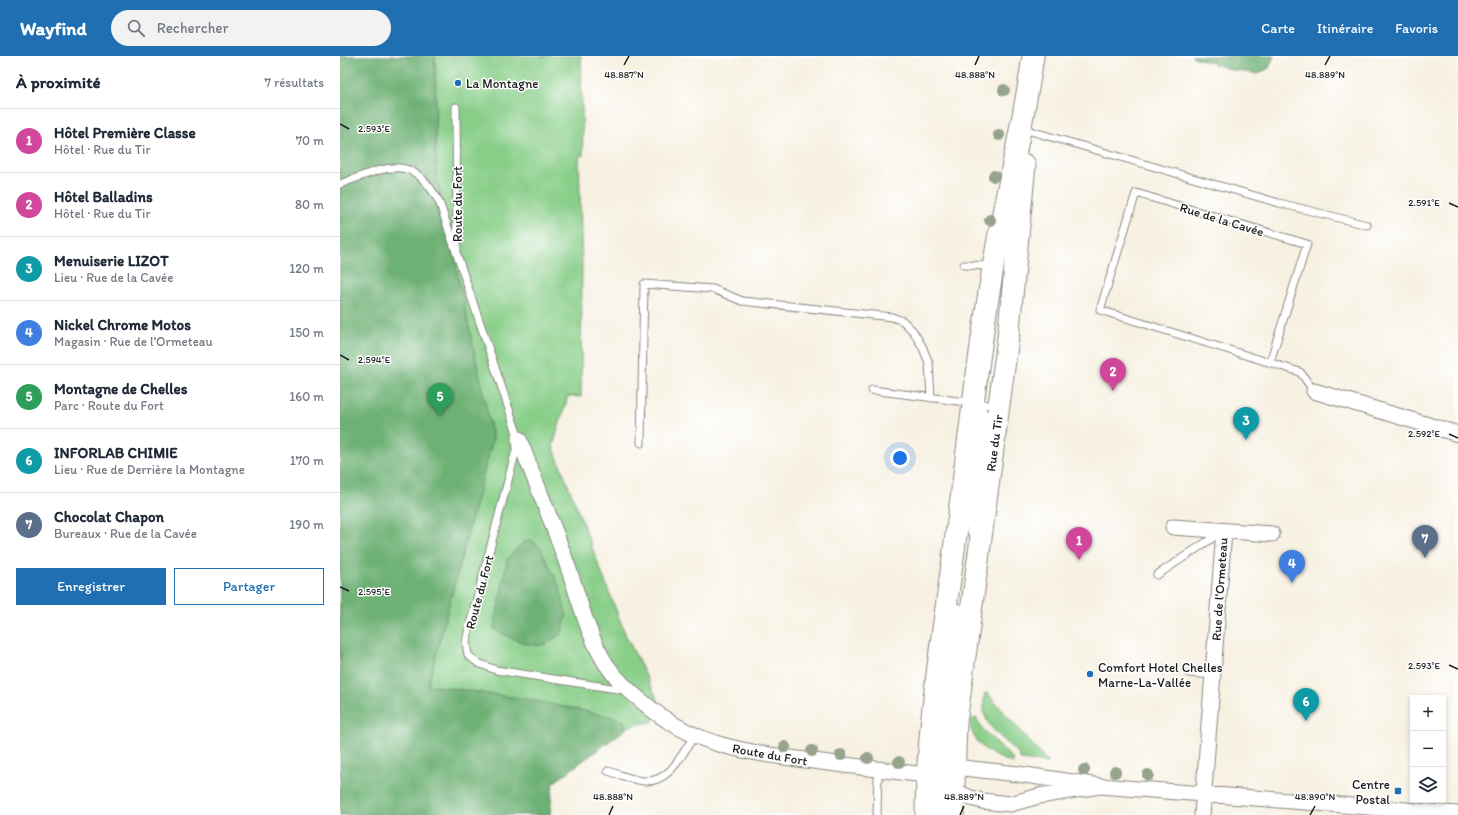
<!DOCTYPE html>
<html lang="fr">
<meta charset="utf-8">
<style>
:root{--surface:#fff;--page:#f2f2f3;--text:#1f2937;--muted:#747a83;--line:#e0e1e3;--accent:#1f6fb2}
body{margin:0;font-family:Itim,sans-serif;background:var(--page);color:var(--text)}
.controls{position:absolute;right:12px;bottom:12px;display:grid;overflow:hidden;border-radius:0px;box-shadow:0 2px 6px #0003}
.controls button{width:36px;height:36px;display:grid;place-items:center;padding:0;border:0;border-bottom:1px solid var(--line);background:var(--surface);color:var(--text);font:20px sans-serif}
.you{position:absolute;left:560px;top:402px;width:14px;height:14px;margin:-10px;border:3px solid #fff;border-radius:50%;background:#1a73e8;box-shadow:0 0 0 6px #1a73e833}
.badge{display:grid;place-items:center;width:26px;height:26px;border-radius:50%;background:var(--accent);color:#fff;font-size:13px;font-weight:700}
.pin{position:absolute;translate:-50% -33px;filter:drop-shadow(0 1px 2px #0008)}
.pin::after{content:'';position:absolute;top:21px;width:14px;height:12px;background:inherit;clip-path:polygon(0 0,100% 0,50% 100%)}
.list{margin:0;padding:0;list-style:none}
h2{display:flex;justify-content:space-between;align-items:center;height:52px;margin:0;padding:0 16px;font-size:17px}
h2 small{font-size:13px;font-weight:400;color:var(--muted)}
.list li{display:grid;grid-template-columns:26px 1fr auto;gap:12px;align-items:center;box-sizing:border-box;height:64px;padding:0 16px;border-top:1px solid var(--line)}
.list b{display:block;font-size:15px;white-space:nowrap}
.list p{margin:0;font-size:13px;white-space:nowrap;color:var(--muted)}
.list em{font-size:13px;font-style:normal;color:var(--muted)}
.actions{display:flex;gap:8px;padding:12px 16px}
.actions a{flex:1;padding:9px 0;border:1px solid var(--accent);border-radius:0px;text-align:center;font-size:14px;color:var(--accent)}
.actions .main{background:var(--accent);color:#fff}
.icon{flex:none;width:22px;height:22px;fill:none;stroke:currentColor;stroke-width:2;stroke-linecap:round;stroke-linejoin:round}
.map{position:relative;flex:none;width:1118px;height:759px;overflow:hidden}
header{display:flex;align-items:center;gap:24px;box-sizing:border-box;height:56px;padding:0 20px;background:var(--accent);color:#fff}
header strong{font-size:19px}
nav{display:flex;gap:22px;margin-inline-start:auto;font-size:14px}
.search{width:280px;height:36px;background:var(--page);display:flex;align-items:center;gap:10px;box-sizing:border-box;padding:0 14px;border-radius:22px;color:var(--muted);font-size:15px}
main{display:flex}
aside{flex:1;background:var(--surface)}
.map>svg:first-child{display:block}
</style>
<header>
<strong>Wayfind</strong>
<div class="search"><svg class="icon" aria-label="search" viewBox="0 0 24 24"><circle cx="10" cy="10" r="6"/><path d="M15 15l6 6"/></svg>Rechercher</div>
<nav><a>Carte</a><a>Itinéraire</a><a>Favoris</a></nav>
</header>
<main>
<aside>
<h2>À proximité<small>7 résultats</small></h2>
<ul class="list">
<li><span class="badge" style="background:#d1479c">1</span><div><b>Hôtel Première Classe</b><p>Hôtel · Rue du Tir</p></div><em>70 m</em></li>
<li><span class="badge" style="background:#d1479c">2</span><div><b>Hôtel Balladins</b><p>Hôtel · Rue du Tir</p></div><em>80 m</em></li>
<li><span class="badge" style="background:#0f9aa8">3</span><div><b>Menuiserie LIZOT</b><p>Lieu · Rue de la Cavée</p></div><em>120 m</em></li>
<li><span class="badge" style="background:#3f7fe0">4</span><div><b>Nickel Chrome Motos</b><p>Magasin · Rue de l'Ormeteau</p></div><em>150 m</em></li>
<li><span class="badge" style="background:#2e9e5b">5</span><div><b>Montagne de Chelles</b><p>Parc · Route du Fort</p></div><em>160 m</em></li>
<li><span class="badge" style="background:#0f9aa8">6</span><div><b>INFORLAB CHIMIE</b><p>Lieu · Rue de Derrière la Montagne</p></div><em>170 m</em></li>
<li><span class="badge" style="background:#5c6f8a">7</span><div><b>Chocolat Chapon</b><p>Bureaux · Rue de la Cavée</p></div><em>190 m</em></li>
</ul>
<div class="actions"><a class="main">Enregistrer</a><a>Partager</a></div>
</aside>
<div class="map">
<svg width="1118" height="759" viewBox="0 0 1118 759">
<rect width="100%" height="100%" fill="#fff"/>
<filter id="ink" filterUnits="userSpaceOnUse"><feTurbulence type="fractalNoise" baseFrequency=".025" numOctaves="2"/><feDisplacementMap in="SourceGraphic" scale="8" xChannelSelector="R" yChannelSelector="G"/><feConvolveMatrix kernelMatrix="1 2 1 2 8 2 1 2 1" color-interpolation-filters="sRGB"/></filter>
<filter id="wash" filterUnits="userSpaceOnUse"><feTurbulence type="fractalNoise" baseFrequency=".012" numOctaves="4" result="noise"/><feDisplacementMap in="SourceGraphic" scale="16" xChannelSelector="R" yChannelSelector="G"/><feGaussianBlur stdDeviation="0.9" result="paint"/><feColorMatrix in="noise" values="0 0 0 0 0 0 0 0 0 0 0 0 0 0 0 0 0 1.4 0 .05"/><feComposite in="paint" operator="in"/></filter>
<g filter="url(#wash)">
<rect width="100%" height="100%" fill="#f7f1e2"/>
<path fill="#88ce88" stroke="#527552" d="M95,0H241L243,100H239L242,211L241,341L228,340L213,390L286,580L322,652L312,666L299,668L237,684L0,659V111L96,54Z
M645,637L648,638L708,707L681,704C679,698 675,694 670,690C651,671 640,666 645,637Z
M636,662L643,674L672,702L673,707C652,700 631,689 630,664Z"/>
<path fill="#6eb174" stroke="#456648" d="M0,0H95L96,118L153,382L88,629L186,643L273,661L284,665L286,673L213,727L210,759H0Z
M851,0H934L929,12L918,18L892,14Z
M191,484L200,491L219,529L227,560L221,578C216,581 210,586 205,588C190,593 166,580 154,573L167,504L182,487Z"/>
</g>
<g filter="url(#ink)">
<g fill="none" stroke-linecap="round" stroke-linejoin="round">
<g stroke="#8a867f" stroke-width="9">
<path id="service" d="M116,51L117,194
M687,74L939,147L1027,169
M0,128C45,112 73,94 100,148L179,383L129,572L126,586L128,599L138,607L156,614L284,634
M624,209L651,210
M930,306L967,188L796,137L760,254L960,316L974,335
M532,334L657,350
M301,387L304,228L373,233L402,245L552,261L563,265L573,275L582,290L589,307L591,342
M817,519L880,477
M849,617L873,619
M268,715C279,718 292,724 304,725C330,727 342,698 354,680
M537,759L538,714"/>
</g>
<g stroke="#8a867f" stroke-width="17">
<path id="minor" d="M974,335L1118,378
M632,347L644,363L641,403L634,452L635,475
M179,383C196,427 214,470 229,514C240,545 248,580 266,608C276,623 290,636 304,647C354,690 402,695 465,704C510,710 556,715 601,721L613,734L631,742L642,745L670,748L699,740L760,730
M833,471L932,478
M607,716L614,711L678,718L760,730L1118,758
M601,759L602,666L616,555
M862,759L884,475"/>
</g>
<g stroke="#8a867f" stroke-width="23">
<path id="secondary" d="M586,759C587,668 603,577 615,487C629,384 640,280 659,178C670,118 685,60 693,0
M613,759L616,667L668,282L685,109"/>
</g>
<use href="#service" stroke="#fff" stroke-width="7"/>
<use href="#minor" stroke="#fff" stroke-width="15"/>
<use href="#secondary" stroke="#fff" stroke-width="21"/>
</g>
<g fill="#96a38d">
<circle cx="664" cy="34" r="6"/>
<circle cx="659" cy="79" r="6"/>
<circle cx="654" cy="120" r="6"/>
<circle cx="650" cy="164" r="6"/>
<circle cx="445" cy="691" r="6"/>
<circle cx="472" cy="695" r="6"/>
<circle cx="501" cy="699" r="6"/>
<circle cx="528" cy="702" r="6"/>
<circle cx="559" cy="706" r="6"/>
<circle cx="744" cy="714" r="6"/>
<circle cx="775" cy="716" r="6"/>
<circle cx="808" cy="719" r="6"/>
</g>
</g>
<path fill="none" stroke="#1c1c1c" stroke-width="1.5" d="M284,9L289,0M635,9L639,0M985,9L990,0M0,68L9,73M1109,147L1118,151M0,299L9,304M1109,378L1118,382M0,531L9,535M1109,609L1118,613M269,759L273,750M620,759L624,750M970,759L975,750"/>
<g fill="#1f6fb2" stroke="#fff" stroke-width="1.5">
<circle cx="118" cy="27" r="4"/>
<circle cx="750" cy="618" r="4"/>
<rect x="1054" y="731" width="8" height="8" rx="2"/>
</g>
<g text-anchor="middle" stroke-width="3" stroke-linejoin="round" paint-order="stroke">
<g font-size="13" fill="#1c1c1c" stroke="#fff" text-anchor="start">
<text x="126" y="32">La Montagne</text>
<text x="758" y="616">Comfort Hotel Chelles<tspan x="758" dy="15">Marne-La-Vallée</tspan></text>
<text x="1050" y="733" text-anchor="end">Centre<tspan x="1050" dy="15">Postal</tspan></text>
</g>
<g font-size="13" fill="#1c1c1c" stroke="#fff">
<text transform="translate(117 148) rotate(-90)" y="5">Route du Fort</text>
<text transform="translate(882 163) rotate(17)" y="5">Rue de la Cavée</text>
<text transform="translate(654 387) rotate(-82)" y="5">Rue du Tir</text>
<text transform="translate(879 533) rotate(-86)" y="5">Rue de l'Ormeteau</text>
<text transform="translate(139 536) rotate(-75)" y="5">Route du Fort</text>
<text transform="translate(430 698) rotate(10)" y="5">Route du Fort</text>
</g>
</g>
<g font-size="10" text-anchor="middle" fill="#1c1c1c" stroke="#fff" stroke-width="3" stroke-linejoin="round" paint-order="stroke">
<text x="284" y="22">48.887°N</text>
<text x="635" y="22">48.888°N</text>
<text x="985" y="22">48.889°N</text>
<text x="34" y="76">2.593°E</text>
<text x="1084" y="150">2.591°E</text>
<text x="34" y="307">2.594°E</text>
<text x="1084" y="381">2.592°E</text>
<text x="34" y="539">2.595°E</text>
<text x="1084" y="613">2.593°E</text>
<text x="273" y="744">48.888°N</text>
<text x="624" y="744">48.889°N</text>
<text x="975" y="744">48.890°N</text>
</g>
</svg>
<div class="controls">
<button>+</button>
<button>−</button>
<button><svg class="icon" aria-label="layers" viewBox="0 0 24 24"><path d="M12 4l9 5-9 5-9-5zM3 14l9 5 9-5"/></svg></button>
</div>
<div class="you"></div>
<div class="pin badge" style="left:739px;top:504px;background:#d1479c">1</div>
<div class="pin badge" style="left:773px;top:335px;background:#d1479c">2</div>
<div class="pin badge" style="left:906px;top:384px;background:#0f9aa8">3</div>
<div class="pin badge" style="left:952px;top:527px;background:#3f7fe0">4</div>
<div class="pin badge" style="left:100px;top:360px;background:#2e9e5b">5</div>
<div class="pin badge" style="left:966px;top:665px;background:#0f9aa8">6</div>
<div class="pin badge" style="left:1085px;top:502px;background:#5c6f8a">7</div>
</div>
</main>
